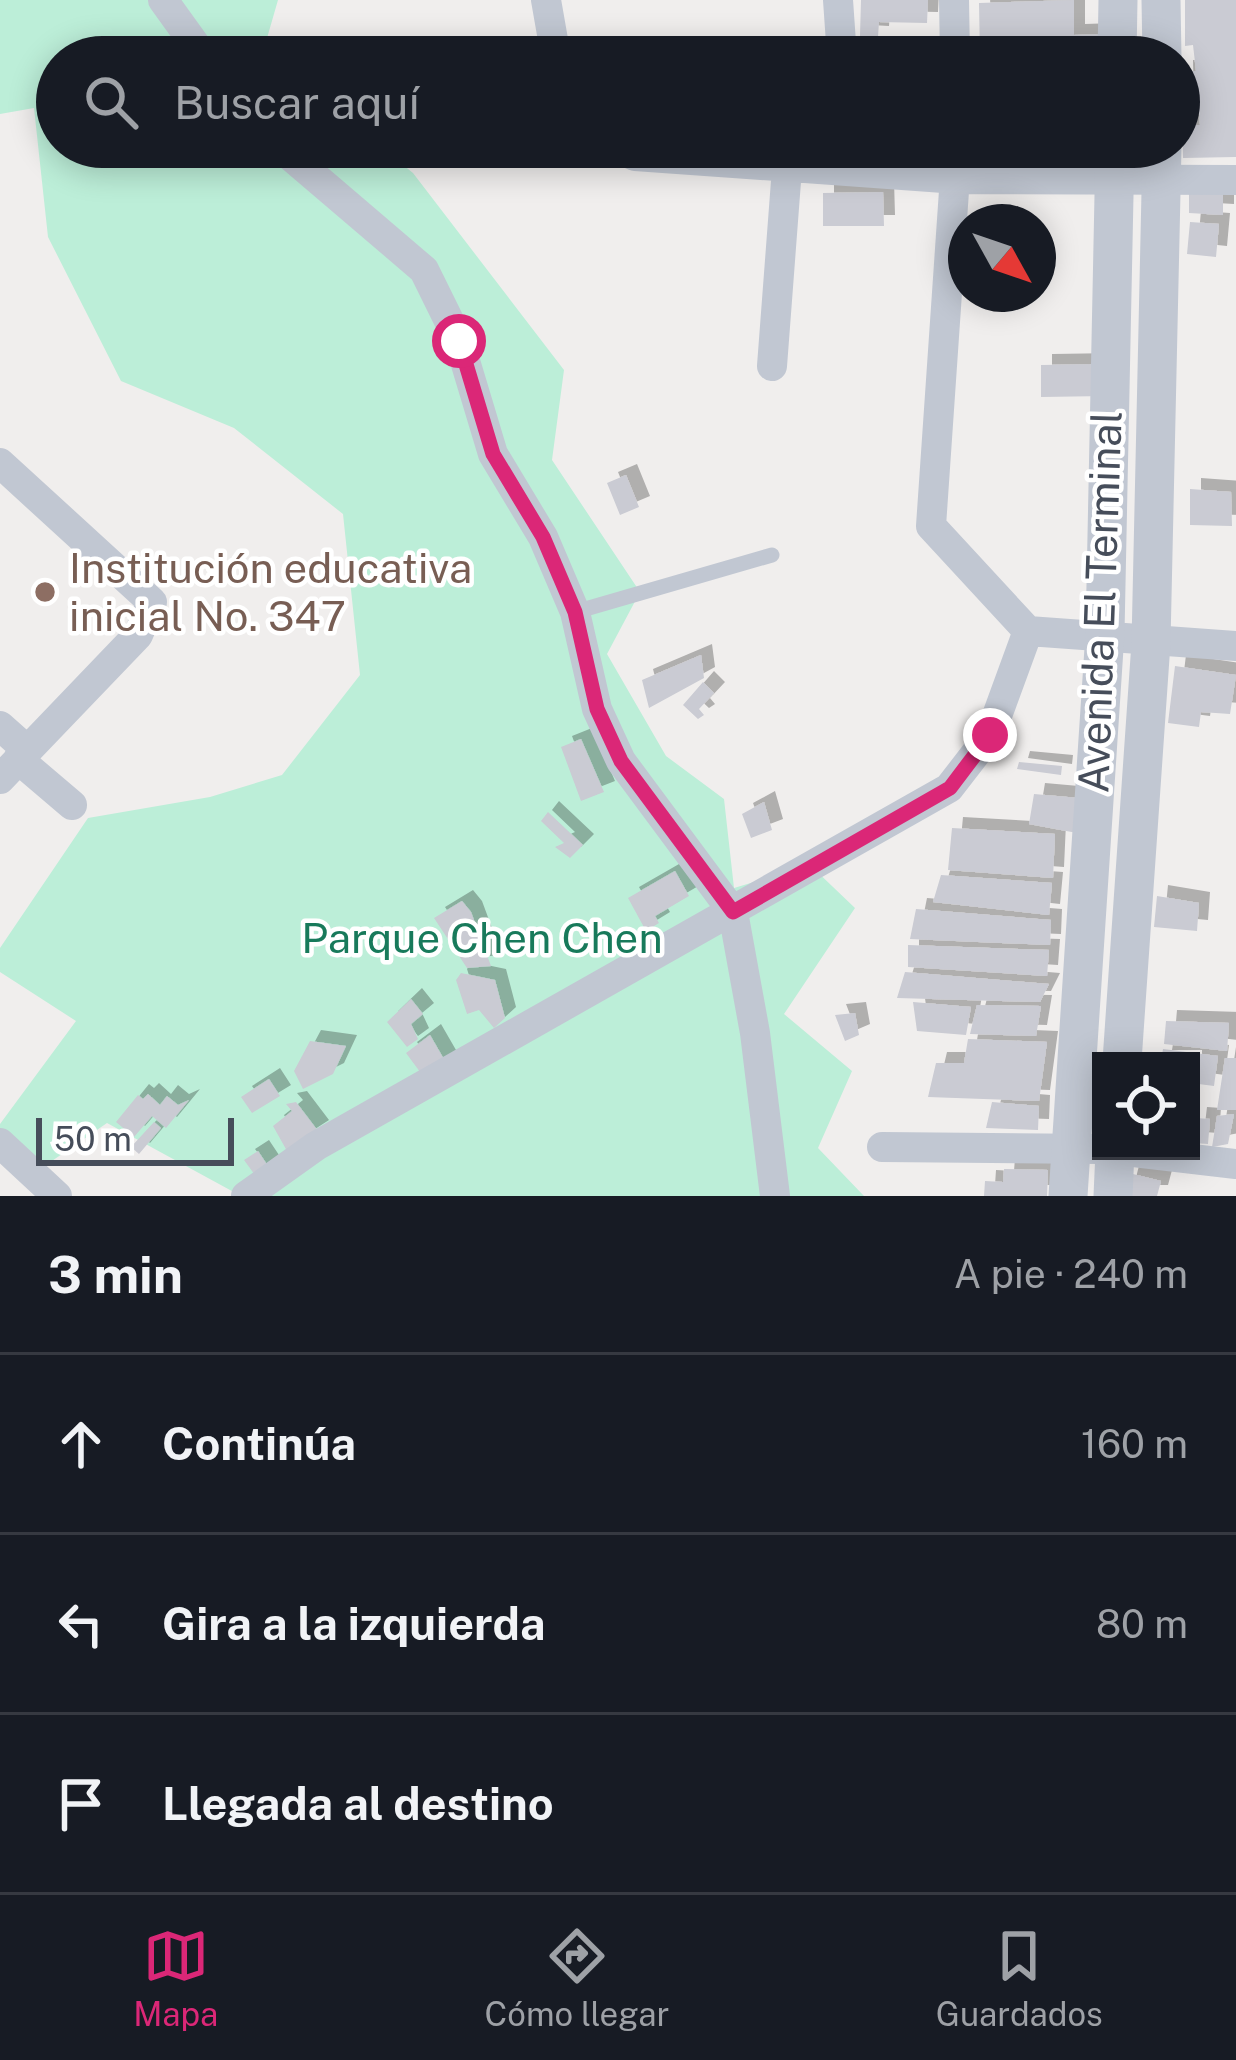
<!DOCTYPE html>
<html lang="es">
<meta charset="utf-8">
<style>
:root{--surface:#171b24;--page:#242831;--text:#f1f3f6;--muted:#9ea1a6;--line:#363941;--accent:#db2777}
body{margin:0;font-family:"Public Sans",sans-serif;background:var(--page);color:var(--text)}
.controls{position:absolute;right:36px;bottom:36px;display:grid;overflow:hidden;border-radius:0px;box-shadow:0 6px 30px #0003}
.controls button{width:108px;height:108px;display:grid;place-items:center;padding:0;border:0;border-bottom:3px solid var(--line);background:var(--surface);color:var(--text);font:60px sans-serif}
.compass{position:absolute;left:948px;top:204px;width:108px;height:108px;border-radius:50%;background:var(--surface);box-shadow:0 6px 30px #0003;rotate:130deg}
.scale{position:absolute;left:36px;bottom:30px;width:198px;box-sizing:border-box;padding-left:12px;border:6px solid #464d5a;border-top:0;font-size:33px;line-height:42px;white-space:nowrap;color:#464d5a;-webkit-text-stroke:9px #fff;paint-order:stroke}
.stop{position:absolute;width:36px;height:36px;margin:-27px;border:9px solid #db2777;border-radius:50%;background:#fff}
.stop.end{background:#db2777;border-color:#fff;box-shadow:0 3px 12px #0008}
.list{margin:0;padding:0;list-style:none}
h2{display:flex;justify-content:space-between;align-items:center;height:156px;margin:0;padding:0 48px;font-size:51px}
h2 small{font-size:39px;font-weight:400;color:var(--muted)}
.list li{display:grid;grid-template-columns:78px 1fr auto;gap:36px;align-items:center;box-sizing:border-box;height:180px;padding:0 48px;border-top:3px solid var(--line)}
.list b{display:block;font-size:45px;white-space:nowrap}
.list em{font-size:39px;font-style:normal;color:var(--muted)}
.icon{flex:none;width:66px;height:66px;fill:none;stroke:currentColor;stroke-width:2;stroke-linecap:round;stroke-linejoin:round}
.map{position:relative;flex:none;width:1236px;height:1196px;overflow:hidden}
.search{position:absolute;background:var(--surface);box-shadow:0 6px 30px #0003;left:36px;right:36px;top:36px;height:132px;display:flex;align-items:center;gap:30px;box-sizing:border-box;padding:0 42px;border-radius:66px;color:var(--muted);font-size:45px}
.sheet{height:696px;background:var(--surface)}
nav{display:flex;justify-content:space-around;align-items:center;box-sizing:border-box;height:168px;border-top:3px solid var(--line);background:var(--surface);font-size:33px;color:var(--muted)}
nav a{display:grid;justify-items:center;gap:6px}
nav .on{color:var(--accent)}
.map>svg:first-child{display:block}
</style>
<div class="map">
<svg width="1236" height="1196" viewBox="0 0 1236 1196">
<defs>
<filter id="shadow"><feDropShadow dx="11" dy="-11" stdDeviation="0" flood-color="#0004"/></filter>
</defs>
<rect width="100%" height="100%" fill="#f0eeed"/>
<path fill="#bceed8" d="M0,0H278L263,52L269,57H57V147H381L413,173L564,370L552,460L640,592L607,654L666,756L724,799L734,888L810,865L855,908L784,1014L852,1071L818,1148L864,1196H241L107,1123L33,1174L0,1140V1124L76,1021L0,972V948L88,818L210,797L282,775L360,675L343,514L234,428L121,381L48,237L34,108L0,114Z"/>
<path fill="#cacbd3" filter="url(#shadow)" d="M861,0H928L927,23L879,22L878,37L860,36Z
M1074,0V35L1105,34L1106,57H980L979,3Z
M1185,0H1236V157L1183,158L1182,126L1200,125L1199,111H1183L1182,71H1196L1193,45L1185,46Z
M880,147H949V165L880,166Z
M980,147H1024L1025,153L982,157Z
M1040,147H1103V162L1037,163Z
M1189,186L1223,187V215L1189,213Z
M883,192L884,226H823V193Z
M1190,222L1219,224L1216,257L1187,254Z
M1105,364L1106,396L1041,397V365Z
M626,475L639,507L620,515L607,483Z
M1190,489L1231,492L1232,526L1190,525Z
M701,655L704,678L649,708L642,680Z
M1175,666L1236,675L1230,714L1201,712L1199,727L1168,723Z
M703,682L714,693L699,709L704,715L698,719L683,705Z
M581,739L604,792L581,801L561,747Z
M1019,762L1062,766L1061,775L1017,769Z
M1034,794L1079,798L1077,833L1029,824Z
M764,802L772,830L751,838L742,814Z
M548,812L583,845L570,858L555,847L564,843L541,821Z
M952,828L1055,834L1053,878L948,870Z
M675,871L689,896L655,916L659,923L646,931L628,898Z
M941,875L1052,883L1049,915L933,902Z
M1157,896L1199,903L1197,931L1154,927Z
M462,901L471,912L491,966L467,968L434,918Z
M916,909L1051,920L1050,945L910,939Z
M908,945L1049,950L1047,976L908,967Z
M905,972L1049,984L1040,1002L897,998Z
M461,973L495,980L505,1018L494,1028L479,1010L467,1014L456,980Z
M411,999L423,1014L411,1024L418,1039L407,1047L387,1022Z
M913,1002L971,1007L966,1035L917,1031Z
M977,1005L1041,1006L1036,1036L970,1034Z
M855,1013L859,1035L845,1041L835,1015Z
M1166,1021L1229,1023L1227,1051L1164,1044Z
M430,1035L445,1061L423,1076L406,1053Z
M968,1039L1047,1042L1039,1101L928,1097L936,1063H964Z
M310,1041L346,1046L333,1074L303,1089L294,1071Z
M1163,1049L1218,1056L1214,1086L1191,1083V1061H1161Z
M1225,1058H1236V1110H1217Z
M269,1079L280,1096L252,1113L241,1097Z
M148,1094L160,1105L167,1096L178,1105L189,1100L166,1128L152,1116L134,1137L116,1122L138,1095L143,1099Z
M296,1102L318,1131L287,1151L273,1126L292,1111L286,1104Z
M992,1102L1039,1106L1038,1130L986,1128Z
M1234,1114L1228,1144L1212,1147L1217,1116Z
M1196,1118L1210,1119L1208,1144L1193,1143Z
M154,1122L161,1128L139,1154L131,1147Z
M258,1151L270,1169L257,1178L244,1160Z
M1004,1169L1048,1170L1047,1196H984L985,1181L1003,1182Z
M1129,1173L1161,1181L1157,1196H1123Z"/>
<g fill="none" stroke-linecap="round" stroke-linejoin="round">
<path stroke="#c1c7d2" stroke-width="15" d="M575,612L772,555"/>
<path stroke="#c1c7d2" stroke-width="30" d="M163,0L204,57
M546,0L556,57
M838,0L842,57
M954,0L955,57
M280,147L424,270L459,341L493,454L543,537L575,612L597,709L621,761L733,912L755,1033L775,1196
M615,147L635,156L958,179L1236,180
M957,147L931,526L1028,631L1236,646
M772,366L787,168
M0,463L152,602L138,635L0,779
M0,726L27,750
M18,759L72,805
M0,1143L57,1196
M882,1147L1101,1149
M1125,1151L1236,1164
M246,1196L316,1146L949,788L990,735L1028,631"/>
<path stroke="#c1c7d2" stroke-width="39" d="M1161,0L1162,57
M1117,57L1118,0
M1122,1061L1151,643L1162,147
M1068,1196L1105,633L1115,147
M1113,1196L1115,1151"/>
</g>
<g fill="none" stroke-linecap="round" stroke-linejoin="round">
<path stroke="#db2777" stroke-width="15" d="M459,341L493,454L543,537L575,612L597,709L621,761L733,912L950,788L990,735"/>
</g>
<circle fill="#8d6e63" stroke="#fff" stroke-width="4.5" cx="45" cy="592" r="12"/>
<g text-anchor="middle" stroke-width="9" stroke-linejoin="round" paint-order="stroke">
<g font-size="42" fill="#785e54" stroke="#fff" text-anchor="start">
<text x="69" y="583">Institución educativa<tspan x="69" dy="48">inicial No. 347</tspan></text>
</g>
<g font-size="42" fill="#464d5a" stroke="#fff">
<text transform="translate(1100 602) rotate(-88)" y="15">Avenida El Terminal</text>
</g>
<g font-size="42" fill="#187a5b" stroke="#fff">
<text x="482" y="953">Parque Chen Chen</text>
</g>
</g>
</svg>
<div class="controls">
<button><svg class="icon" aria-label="locate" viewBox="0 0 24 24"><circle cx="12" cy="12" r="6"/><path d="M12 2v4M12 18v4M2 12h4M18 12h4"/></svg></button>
</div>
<svg class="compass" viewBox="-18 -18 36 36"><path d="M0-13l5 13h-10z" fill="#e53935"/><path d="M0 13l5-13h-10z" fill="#9ea1a6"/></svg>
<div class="scale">50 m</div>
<div class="stop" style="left:459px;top:341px"></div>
<div class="stop end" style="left:990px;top:735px"></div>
<div class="search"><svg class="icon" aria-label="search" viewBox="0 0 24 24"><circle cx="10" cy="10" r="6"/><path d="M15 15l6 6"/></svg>Buscar aquí</div>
</div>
<section class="sheet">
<h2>3 min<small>A pie · 240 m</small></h2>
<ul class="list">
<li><svg class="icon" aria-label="ahead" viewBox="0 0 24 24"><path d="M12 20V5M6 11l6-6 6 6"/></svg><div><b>Continúa</b></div><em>160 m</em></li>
<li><svg class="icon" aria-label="left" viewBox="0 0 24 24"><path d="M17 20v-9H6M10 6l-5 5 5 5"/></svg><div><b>Gira a la izquierda</b></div><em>80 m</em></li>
<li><svg class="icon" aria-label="arrive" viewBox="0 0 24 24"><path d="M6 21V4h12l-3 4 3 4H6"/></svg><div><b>Llegada al destino</b></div></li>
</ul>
</section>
<nav>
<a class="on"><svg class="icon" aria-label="map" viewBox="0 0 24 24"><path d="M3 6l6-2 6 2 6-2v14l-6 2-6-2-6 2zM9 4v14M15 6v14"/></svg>Mapa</a>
<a><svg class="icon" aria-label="directions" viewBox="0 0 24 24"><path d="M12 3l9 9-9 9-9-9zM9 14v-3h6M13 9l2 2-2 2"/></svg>Cómo llegar</a>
<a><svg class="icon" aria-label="saved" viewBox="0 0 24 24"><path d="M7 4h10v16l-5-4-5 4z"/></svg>Guardados</a>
</nav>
